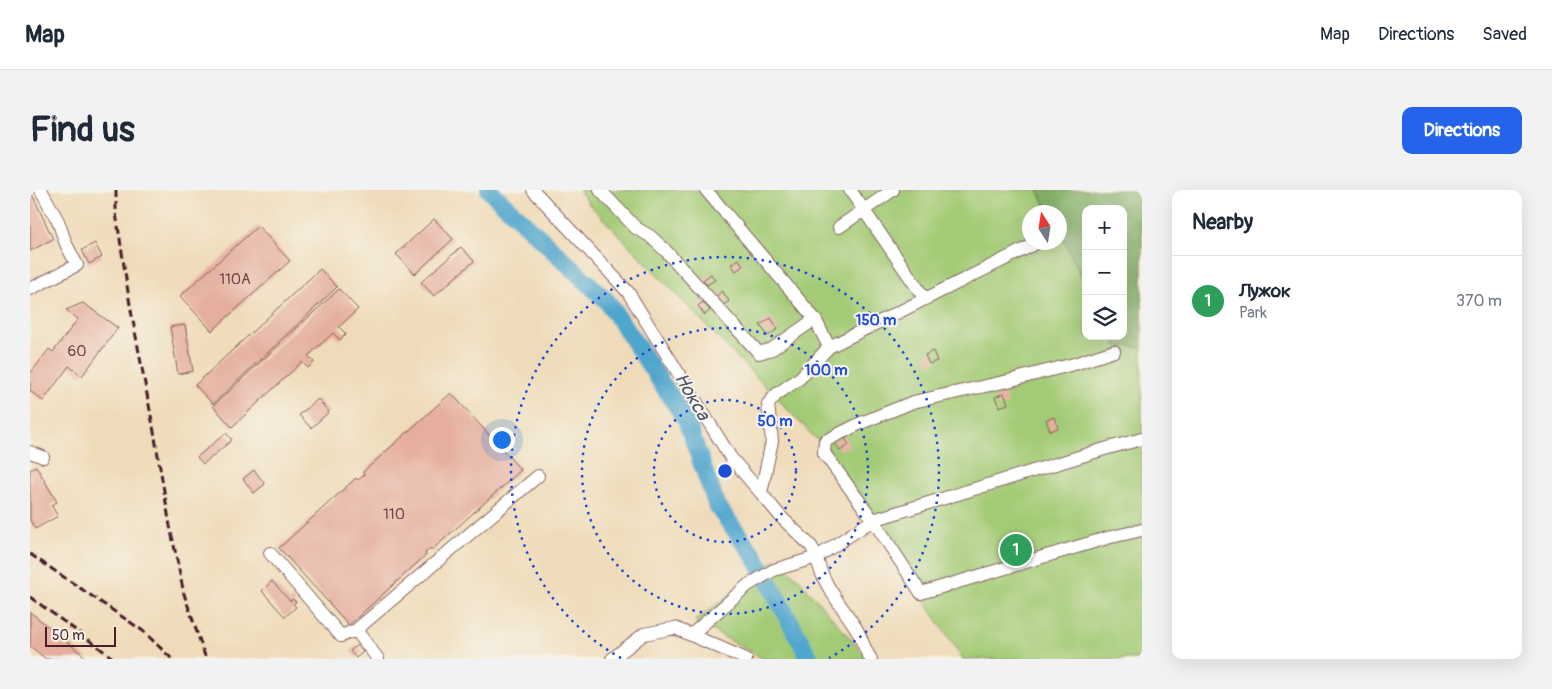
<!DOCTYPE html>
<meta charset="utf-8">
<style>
:root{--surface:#fff;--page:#f2f2f3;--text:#1f2937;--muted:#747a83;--line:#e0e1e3;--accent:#2563eb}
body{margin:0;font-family:Pangolin,sans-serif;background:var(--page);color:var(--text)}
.controls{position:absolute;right:15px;top:15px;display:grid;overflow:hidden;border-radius:10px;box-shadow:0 5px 20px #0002}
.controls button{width:45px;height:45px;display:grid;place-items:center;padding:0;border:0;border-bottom:1px solid var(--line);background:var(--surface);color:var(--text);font:25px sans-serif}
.compass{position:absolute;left:992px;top:15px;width:45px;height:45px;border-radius:50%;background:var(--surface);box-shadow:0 5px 20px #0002;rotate:348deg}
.scale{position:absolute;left:15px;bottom:12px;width:71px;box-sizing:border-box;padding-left:5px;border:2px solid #4a1f2b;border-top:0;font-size:14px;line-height:18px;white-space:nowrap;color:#4a1f2b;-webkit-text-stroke:4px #f7f3e8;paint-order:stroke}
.you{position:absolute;left:471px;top:249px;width:18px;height:18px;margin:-12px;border:4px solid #fff;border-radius:50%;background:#1a73e8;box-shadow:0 0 0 8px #1a73e833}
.badge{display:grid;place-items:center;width:32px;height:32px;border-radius:50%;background:var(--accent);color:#fff;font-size:16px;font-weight:700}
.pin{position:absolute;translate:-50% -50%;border:2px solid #fff;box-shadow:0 1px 5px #0006}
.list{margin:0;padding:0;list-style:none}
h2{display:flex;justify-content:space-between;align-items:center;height:65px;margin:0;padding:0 20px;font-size:21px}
h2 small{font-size:16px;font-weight:400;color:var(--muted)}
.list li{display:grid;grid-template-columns:32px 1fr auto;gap:15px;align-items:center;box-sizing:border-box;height:90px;padding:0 20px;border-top:1px solid var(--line)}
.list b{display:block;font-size:19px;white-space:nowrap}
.list p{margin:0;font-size:16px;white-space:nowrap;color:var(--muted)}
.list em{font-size:16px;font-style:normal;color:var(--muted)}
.icon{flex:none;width:28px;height:28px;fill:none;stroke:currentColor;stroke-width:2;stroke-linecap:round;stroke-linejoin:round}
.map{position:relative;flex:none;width:1112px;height:469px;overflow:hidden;border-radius:10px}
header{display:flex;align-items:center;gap:30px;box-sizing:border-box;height:70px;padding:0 25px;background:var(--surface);border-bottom:1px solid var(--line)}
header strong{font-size:24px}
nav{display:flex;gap:28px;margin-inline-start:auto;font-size:18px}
.intro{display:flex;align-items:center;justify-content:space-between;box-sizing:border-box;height:120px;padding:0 30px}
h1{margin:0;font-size:35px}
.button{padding:12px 22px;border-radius:10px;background:var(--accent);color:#fff;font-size:18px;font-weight:700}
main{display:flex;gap:30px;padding:0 30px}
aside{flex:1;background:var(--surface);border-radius:10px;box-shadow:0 5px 20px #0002}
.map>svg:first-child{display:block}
</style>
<header>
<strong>Map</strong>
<nav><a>Map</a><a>Directions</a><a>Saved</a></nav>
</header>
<div class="intro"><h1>Find us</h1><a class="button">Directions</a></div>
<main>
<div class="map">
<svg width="1112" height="469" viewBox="0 0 1112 469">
<rect width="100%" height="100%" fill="#f7f3e8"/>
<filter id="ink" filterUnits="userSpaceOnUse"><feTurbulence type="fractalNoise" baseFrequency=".02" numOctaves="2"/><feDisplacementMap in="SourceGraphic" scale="10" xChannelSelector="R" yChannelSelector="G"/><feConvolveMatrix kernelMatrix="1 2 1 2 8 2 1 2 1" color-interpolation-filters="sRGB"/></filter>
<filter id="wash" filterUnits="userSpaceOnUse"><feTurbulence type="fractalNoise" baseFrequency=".0096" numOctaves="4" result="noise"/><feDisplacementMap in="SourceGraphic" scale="20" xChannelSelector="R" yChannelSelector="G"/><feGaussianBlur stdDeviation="1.12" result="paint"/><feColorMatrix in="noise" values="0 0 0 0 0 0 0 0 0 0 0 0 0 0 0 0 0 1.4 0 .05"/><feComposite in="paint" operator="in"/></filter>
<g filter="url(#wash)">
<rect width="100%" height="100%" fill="#efdbb9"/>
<path fill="#a3ca75" stroke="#767450" d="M549,0H1008L1019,22H999V52H1030V43L1056,95V146H1082L1087,156L1112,157V469H933L788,251L559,14Z
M745,370L766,386L838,469H734L665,431Z"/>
<path fill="#82ae66" stroke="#666648" d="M1008,0H1112V157L1087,156L1082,146H1093V19H1056V95L1030,43V22H1019Z"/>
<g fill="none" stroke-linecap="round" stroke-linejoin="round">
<path stroke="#50a6cd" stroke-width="18" d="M459,0L577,111L656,230L687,316L725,367L780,469"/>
</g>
<g id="blocks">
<path fill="#e5ae9d" d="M0,0L23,49L0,61Z
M404,29L423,49L385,84L366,64Z
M228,36L260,71L182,141L150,106Z
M65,53L72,67L59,74L52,60Z
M431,57L444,71L404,106L391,92Z
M709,69L713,76L706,81L701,74Z
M290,79L307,97L183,214L165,195Z
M681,84L685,90L677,95L673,90Z
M309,99L328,119L309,137L316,144L310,150L303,143L278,166L284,172L278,178L272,172L202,237L183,216Z
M692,101L699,111L691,117L684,108Z
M673,112L680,120L675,125L668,116Z
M53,113L88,138L52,186L39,176L13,211L0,201V184L19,159L23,162L48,129L36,120Z
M741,128L748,139L738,146L730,135Z
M155,135L163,181L148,184L140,137Z
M903,161L907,171L899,174L895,165Z
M421,203L491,280L402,360L401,358L395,363L396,365L319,435L249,358L326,288L328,290L334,285L333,282Z
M974,203L978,214L969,217L965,207Z
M288,209L299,222L281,238L269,225Z
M1024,227L1028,238L1020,241L1016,230Z
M196,243L202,250L173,274L167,267Z
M814,246L819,255L810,261L804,251Z
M6,276L27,312L21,315L28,326L5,339L0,330V280Z
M224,280L235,294L224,303L213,289Z
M242,391L260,411L263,409L266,412L263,414L266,417L255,427L232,401Z
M0,422L58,469H16L0,456Z
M327,455L333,462L326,468L320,461Z"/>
</g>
</g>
<g filter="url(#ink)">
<use href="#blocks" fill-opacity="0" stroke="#84615d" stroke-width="1"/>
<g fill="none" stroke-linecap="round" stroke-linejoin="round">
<g stroke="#84615d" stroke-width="14">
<path id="minor" d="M503,0L598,102L701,268L731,303
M570,0L606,38L620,46L636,61L729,163L742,159L785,129
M676,0L785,129L799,157
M820,0L895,109
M809,37L863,0
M1003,55L799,157L770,188L747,204L738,214L742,251L731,303L751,327L781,356L787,367L843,330L1078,258L1112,249
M0,99L47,75L36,54L28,31L11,0
M1084,161L1044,174L978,191L883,212L831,233L795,251L794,263L843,330L891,403L1077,348L1112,340
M0,262L13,267
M240,363L311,446L326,440
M661,445L718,395L744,380L787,367C791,393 812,416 826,438C832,448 834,460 841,469
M348,469L326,440L508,286
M582,469L614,444L645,438L716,469"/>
</g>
<use href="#minor" stroke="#fff" stroke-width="12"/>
<path stroke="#4a1f2b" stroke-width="3" stroke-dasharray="8 4" stroke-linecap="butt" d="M86,0V23L100,115L123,236L140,336L154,404L176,469
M0,364L113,441L142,469
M0,407L55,447L84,469"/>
</g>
</g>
<g fill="none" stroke="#1d4ed8" stroke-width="2.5" stroke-dasharray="2.5 5">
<circle cx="695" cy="281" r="71"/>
<circle cx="695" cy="281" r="143"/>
<path d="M591 468A214 214 0 1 1 799 468"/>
</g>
<g text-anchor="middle" stroke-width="4" stroke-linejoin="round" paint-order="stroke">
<g font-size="15" fill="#714348">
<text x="205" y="94">110А</text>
<text x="47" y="166">60</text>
<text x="364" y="329">110</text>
</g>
<g font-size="19" font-style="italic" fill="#4c556c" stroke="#f7f3e8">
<text transform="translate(663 206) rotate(60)" y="7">Нокса</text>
</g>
</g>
<circle cx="695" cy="281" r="8" fill="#1d4ed8" stroke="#f7f3e8" stroke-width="2.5"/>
<g font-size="15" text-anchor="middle" font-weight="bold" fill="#1d4ed8" stroke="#f7f3e8" stroke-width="4" stroke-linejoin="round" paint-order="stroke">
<text x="846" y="135">150 m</text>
<text x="796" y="185">100 m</text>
<text x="745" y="236">50 m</text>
</g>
</svg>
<div class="controls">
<button>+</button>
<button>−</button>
<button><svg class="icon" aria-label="layers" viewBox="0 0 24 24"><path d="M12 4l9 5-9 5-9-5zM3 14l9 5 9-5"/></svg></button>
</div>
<svg class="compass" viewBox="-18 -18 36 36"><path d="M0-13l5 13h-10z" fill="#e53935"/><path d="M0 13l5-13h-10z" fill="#747a83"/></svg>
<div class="scale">50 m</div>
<div class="you"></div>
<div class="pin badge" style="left:986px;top:360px;background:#2e9e5b">1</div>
</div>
<aside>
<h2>Nearby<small></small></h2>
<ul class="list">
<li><span class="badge" style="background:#2e9e5b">1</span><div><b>Лужок</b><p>Park</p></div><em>370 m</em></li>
</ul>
</aside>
</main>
